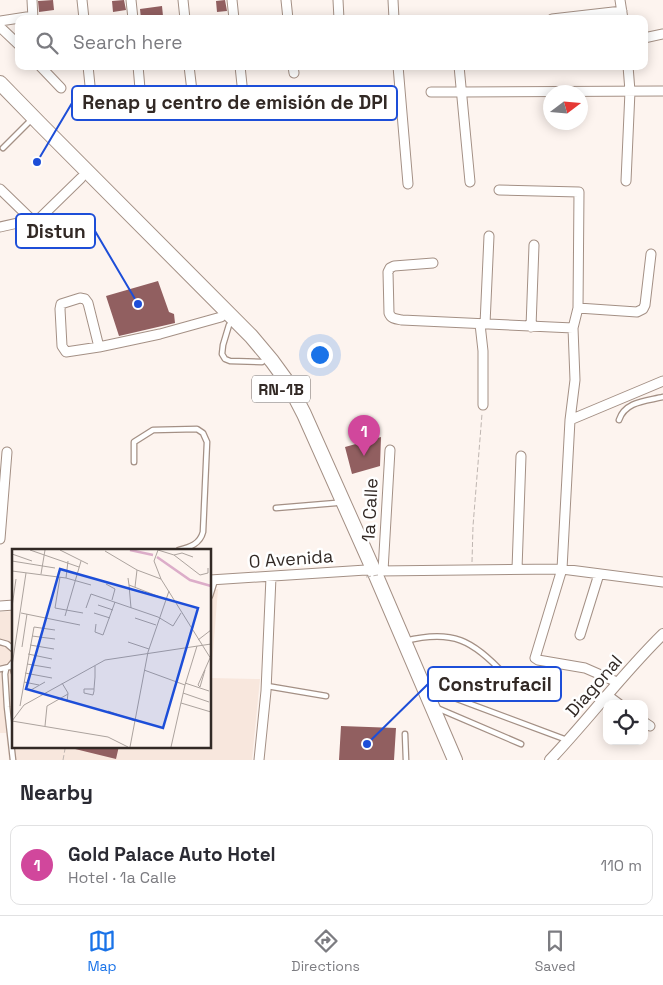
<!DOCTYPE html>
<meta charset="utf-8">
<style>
:root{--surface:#fff;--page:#f7f7f7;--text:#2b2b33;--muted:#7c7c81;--line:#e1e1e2;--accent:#1a73e8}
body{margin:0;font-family:"Space Grotesk",sans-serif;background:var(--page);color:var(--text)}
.controls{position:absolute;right:15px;bottom:15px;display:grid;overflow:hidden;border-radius:10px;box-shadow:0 2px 12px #0003}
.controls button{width:45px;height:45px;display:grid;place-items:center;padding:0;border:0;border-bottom:1px solid var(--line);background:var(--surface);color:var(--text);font:25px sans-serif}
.compass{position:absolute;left:543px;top:85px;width:45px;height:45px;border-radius:50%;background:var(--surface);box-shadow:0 2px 12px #0003;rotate:74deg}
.you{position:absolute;left:319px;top:354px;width:18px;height:18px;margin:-12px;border:4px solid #fff;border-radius:50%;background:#1a73e8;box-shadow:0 0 0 8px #1a73e833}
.badge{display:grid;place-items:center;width:32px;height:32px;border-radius:50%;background:var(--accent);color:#fff;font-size:16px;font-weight:700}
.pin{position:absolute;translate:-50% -41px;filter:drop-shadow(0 1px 2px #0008)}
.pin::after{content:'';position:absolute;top:26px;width:18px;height:15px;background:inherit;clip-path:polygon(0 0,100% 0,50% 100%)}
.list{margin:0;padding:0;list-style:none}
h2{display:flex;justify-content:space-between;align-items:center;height:65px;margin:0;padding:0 20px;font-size:21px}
h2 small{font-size:16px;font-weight:400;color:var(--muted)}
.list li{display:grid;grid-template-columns:32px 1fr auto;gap:15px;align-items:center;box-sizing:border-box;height:80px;margin:0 10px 10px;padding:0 10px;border:1px solid var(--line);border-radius:10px}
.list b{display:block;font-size:19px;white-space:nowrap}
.list p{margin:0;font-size:16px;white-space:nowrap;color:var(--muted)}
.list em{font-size:16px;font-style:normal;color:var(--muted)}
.icon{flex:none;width:28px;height:28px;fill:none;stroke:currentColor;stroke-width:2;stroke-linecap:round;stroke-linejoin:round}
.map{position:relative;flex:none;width:663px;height:760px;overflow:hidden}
.search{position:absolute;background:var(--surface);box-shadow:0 2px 12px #0003;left:15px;right:15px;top:15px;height:55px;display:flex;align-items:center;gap:12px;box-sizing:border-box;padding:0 18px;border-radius:10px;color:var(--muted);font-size:19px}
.sheet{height:155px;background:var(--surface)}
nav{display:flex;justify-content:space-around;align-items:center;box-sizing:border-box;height:70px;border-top:1px solid var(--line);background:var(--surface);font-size:14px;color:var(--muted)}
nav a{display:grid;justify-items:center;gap:2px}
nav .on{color:var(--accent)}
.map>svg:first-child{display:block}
</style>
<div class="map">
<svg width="663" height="760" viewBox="0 0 663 760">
<rect width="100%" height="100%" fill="#fdf4ef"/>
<path fill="#f8e7dd" d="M218,589L211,678L260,679L252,760H9L6,733H0V612L14,611V746H210V590Z"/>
<path fill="#915f60" d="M53,0L54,10L39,12L38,1Z
M124,0L126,10L113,12L112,1Z
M225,0L227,11L217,12L216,1Z
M162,6L163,16L161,17V19H141L140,9Z
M158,281L169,312L174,314L175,323L119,336L106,296Z
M381,437L380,466L352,474L345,447Z
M341,726L396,728L394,760H339Z
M71,746H119L116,759L71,748Z"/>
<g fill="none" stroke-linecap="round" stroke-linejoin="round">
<g stroke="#a49085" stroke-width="7">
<path id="service" d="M3,148L28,123
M229,325L223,345L222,354L225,359L230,361L262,362
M619,420C625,401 647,401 663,397
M134,462V442L153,430L197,429L203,433L207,442L203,532C200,544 190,547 179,550
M276,508L336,503
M210,596L215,580
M405,641C452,629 473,640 505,675
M0,642L7,644L14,650
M12,665L14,673
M0,669L9,667L14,661
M6,669L5,674L7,707L13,760
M267,686L326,696
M429,694L441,693L567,740
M437,708L521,744
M405,734L406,760"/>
</g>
<g stroke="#a49085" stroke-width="11">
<path id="minor" d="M32,0L33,19
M82,0L84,19
M131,0L133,19
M183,0L185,19
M232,0L234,19
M286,0L288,19
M338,0L339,19
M393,0L394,19
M620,0L623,19
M552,19L622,11
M0,21L33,16
M0,27L19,45
M644,38L663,34
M40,66L61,88
M88,66L93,115
M138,66L141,100
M189,66L192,91
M240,66L242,85
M293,66L294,73
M398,66L408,184
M459,66L470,182
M431,92H461L663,91
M626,181L630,91L628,66
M0,189L33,221
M499,190L579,192L578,308L573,328L575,380L570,420L562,569L535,658L538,660L585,668L617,682
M0,227L40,218L81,178
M433,263L394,266L390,268L388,272L389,313C391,319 396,319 402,320L573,328
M578,308L637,312L643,309L645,305L651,254
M480,324L483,351V405
M485,324L489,236
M531,327L534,245
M99,347L88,303L85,299L80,298L61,304L60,309L62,346L66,352L99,347L160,334L221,317
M570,420L663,381
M0,539L7,452
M517,569L521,456
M383,571L390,450
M210,580L366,570L378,571L562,569L663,582
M0,606L14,605
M580,635L599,574
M607,695L619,704
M644,722L650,726
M259,760L266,691L271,577"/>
</g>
<g stroke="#a49085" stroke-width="12">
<path id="tertiary" d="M550,760C589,719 623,673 663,634"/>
</g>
<g stroke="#a49085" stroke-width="16">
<path id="trunk" d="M0,83L39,123L251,336L272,361L288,383L304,414L374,571L455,760"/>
</g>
<path stroke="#bfb6b1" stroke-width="1" stroke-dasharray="5 2.5" stroke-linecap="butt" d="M472,562L473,526L482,414
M63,760L65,749"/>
<use href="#service" stroke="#fff" stroke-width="4.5"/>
<use href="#minor" stroke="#fff" stroke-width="9"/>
<use href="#tertiary" stroke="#fff" stroke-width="10"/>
<use href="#trunk" stroke="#fff" stroke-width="14"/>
<path stroke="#bfb6b1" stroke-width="1" stroke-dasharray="5 2.5" stroke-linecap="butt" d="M366,577L378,575"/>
</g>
<g text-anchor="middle" stroke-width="5" stroke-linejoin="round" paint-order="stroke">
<rect fill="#fff" stroke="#706966" stroke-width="1" x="252" y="375.5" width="58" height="27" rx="4"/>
<g font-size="16" font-weight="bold" fill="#322925">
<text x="281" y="395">RN-1B</text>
</g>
<g font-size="18" fill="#322925" stroke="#fff">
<text transform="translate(370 510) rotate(-87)" y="6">1a Calle</text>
<text transform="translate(291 559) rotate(-4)" y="6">0 Avenida</text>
<text transform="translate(594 686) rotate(-49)" y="6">Diagonal</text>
</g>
</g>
<g transform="translate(12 549)">
<rect width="199" height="199" fill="#fdf4ef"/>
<path fill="none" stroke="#dcadc9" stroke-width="2.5" d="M118,1L141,6M145,8L178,31L199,37"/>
<path fill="none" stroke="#aca39e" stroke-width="1" d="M18,1L67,18M48,1L76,15M146,1L142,12L149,30L199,110M146,1L162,6L188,26L196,24V19M93,2L125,21L149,30M0,5L20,12M162,6L170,4L181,8M0,12L43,19M0,22L54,29L79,36M29,25L33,1M48,28L43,59L71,64M54,29L56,12M116,29L117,36L153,50M94,35L103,40L100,51M117,36L119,59M123,38L125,21M86,56L101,61M0,58L4,30M74,59L79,45L146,68L161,77L169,64M9,64L68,76M82,64L98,69M53,67L69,12M123,69L144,76M84,75L83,83L91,86L103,53M20,87L43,90M186,91L199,81M116,93L137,100M18,96L42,100M10,98L15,65M16,105L40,110M15,115L39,119M0,117L14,24M132,121L173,136M193,121L188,138L186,136L198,109M13,124L40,129M12,133L27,136M50,134L56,144L55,153M173,134L197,142M199,135V156M82,140H72V144L81,146L82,142V140L83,128V117M19,141L33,133M171,144L197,153M169,154L199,163M8,157L22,78L43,81M96,162L123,172M0,172L96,188L116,198M0,172L12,156L93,111L199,95M33,177L35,157L56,145M118,198L136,103L157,42M159,198L173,136L185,97"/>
<path fill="#1d4ed8" fill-opacity="0.15" stroke="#1d4ed8" stroke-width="2.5" d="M48,20L186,59L151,179L14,140Z"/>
<rect width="199" height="199" fill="none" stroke="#322925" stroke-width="2.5"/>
</g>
<path fill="none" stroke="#1d4ed8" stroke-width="2" d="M37 162L72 103M138 304L95 231M367 744L428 684"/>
<g fill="#1d4ed8" stroke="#fff" stroke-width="2">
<circle cx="37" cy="162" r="5"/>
<circle cx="138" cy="304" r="5"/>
<circle cx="367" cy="744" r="5"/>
</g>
<g fill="#fff" stroke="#1d4ed8" stroke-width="2">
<rect x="72" y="86" width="325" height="34" rx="5"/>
<rect x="16" y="214" width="79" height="34" rx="5"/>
<rect x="428" y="667" width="133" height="34" rx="5"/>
</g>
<g font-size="19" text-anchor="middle" font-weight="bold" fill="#322925">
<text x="235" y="109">Renap y centro de emisión de DPI</text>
<text x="56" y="238">Distun</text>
<text x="495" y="691">Construfacil</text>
</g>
</svg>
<div class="controls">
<button><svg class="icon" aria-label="locate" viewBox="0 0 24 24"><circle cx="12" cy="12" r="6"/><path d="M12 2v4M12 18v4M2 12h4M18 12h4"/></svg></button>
</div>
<svg class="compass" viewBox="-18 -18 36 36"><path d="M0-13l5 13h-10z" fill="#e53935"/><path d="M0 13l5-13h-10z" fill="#7c7c81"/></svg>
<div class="you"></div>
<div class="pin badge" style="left:364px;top:456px;background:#d1479c">1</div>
<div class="search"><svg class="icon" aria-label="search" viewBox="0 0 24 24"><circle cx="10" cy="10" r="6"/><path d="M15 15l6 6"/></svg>Search here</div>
</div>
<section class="sheet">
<h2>Nearby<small></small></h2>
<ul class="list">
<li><span class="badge" style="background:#d1479c">1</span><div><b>Gold Palace Auto Hotel</b><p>Hotel · 1a Calle</p></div><em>110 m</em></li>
</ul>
</section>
<nav>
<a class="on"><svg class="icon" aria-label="map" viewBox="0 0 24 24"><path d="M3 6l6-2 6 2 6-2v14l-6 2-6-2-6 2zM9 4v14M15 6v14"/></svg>Map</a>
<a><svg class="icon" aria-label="directions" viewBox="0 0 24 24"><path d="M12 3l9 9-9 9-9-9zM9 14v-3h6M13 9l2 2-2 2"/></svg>Directions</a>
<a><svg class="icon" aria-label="saved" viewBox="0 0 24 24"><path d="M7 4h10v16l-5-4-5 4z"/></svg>Saved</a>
</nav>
